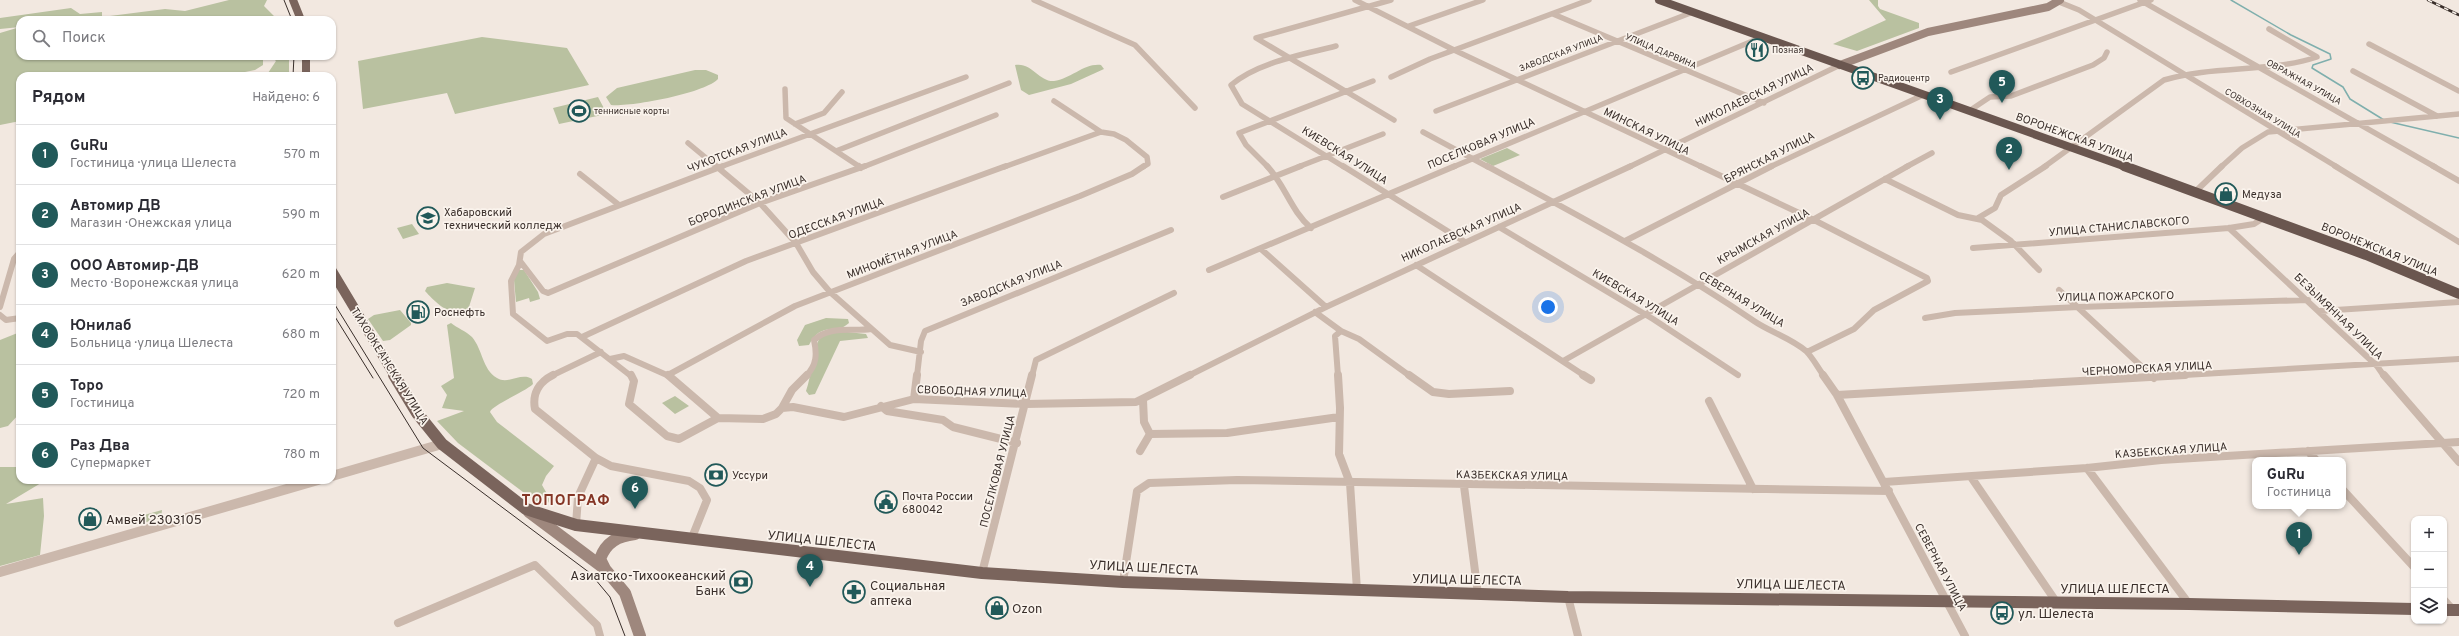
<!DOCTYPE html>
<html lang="ru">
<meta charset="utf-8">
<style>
:root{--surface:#fff;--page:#f2f2f3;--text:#2b2b33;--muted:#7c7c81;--line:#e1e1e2;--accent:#215959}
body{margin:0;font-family:Overpass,sans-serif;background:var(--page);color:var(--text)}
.controls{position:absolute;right:12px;bottom:12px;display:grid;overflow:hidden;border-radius:8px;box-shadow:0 1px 3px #0004}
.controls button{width:36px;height:36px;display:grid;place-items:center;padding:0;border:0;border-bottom:1px solid var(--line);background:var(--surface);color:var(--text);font:20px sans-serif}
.you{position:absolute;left:1548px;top:307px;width:14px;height:14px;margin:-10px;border:3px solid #fff;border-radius:50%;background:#1a73e8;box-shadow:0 0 0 6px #1a73e833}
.badge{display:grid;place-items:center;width:26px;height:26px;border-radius:50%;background:var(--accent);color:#fff;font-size:13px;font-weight:700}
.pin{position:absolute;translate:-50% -33px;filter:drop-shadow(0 1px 2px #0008)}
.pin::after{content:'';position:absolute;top:21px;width:14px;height:12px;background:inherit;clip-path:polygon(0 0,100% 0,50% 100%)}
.popup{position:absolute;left:2252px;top:457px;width:94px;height:52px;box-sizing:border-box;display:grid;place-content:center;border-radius:8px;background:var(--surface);filter:drop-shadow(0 1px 3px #0005);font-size:13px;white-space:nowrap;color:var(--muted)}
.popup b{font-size:15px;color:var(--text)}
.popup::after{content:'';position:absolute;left:50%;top:100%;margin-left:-8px;border:8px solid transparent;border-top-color:var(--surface)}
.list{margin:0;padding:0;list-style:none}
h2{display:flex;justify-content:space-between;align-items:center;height:52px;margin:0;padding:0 16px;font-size:17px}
h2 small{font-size:13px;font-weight:400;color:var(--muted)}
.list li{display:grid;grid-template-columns:26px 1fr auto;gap:12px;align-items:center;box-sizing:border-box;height:60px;padding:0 16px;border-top:1px solid var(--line)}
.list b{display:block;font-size:15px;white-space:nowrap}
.list p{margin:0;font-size:13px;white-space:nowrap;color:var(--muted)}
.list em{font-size:13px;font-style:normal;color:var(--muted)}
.icon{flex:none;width:22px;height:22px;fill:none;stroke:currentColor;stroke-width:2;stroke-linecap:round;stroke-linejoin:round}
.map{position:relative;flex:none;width:2459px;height:636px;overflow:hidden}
.search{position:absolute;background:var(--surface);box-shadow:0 1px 3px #0004;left:16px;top:16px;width:320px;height:44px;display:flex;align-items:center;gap:10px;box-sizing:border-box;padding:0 14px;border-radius:12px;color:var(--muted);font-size:15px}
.panel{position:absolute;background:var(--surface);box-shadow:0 1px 3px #0004;left:16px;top:72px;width:320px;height:412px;border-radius:12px}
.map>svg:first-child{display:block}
</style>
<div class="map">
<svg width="2459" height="636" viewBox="0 0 2459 636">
<rect width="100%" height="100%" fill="#f2e8e0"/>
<path fill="#b9c1a0" d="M229,0H267L264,6L278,20H20V27L0,29V18L71,8L80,14L102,12V17L165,9L185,11Z
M1869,0H1878V6L1880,9L1919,23V28L1857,51L1833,44L1886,20Z
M20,27V56H263V65L255,70L225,76H20V121L0,125V33Z
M482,37L567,48L589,85L455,114L447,93L363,109L358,61Z
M271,56H289V76H266L276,61Z
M1015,65C1032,62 1039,82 1054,81C1071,79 1084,63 1101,65L1104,69L1071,84L1029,95L1021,90Z
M695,70H706L718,75V79C705,93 632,107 611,105L606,97L617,88Z
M598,97L607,114L559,124L553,108Z
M1507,148L1520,155L1493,166L1480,159Z
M412,224L419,234L403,239L397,228Z
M519,270H524L538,292L540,299L530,302L529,298L516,302L514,280Z
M447,283L475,288L468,310C452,319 436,303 425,291L427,287Z
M400,310L411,323V325L390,340L383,341L368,319L374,315Z
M826,318L848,319L849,323C835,336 822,320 809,345L799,346L797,340L805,325Z
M451,323C457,328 466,331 472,337C483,350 482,369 497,378C508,385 521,372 532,379L533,384C525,392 492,405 490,412L497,422L554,466L546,476L542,485L550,499L547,505L539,504L458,443L437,421L464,411L442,408L447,395L441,386L454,378L447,325Z
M838,331L866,334L868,338L840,341L815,394L809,395L806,391C812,375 811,355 820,337Z
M20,332V413L8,426L0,428V340Z
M675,396L689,406L675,414L662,403Z
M0,467H20V480H46L6,504L43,498L44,516L40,555L0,566Z
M162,510L161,518L136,525L137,517Z"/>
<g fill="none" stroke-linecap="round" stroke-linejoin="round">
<path stroke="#7fafad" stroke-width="1.5" d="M2231,0L2291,35L2330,54L2331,59L2313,65L2312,68L2343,87L2350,99L2384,120
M2390,122L2459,138"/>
<path stroke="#cbb8ac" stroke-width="5.5" d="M1034,0L1135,45L1195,108
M1355,0L1454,50L1702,167
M1391,0L1256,38L1394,120
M2140,0L2435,167
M2059,2L2079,10L2337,167
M1553,14L1764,103
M1409,26L1483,0
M2369,44L2459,91
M1336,46C1302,55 1258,62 1231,85L1242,104L1344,167
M2353,71L2437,116
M1951,72L2151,0
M1391,77L1430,59L1589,0
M785,89L786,118L860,167
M1054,101L1101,132L1114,134L1126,140L1147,157L1148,164L1143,167
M1436,111L1693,12
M1969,111L1990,97L2011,96L2093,65L2104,58L2107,52
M795,124L824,113L842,92
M1423,132L1488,167
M688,143L717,167
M836,151L1009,83
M720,167L966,77
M863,167L996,115
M1004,167L1101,132
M1268,167L1246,145L1239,133L1373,81
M1298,167L1383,134
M1453,167L1762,37
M1629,167L1840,65
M1770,167L1923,95
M1906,167L1932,153
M2044,167L2164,80C2214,65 2268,73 2317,57L2269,29
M2221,167L2242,148L2268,132L2459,114"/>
<path stroke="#cbb8ac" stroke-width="6" d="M716,166L760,203L796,243L813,272L830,292L890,345L921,352
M859,166L861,168
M1267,166C1285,185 1291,211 1311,228
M1343,166L1465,242
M1487,166C1577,215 1669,263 1754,321C1770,332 1791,338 1806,351C1813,358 1818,368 1824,376
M1700,166L1814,220L1927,278L1928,281L1874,310L1854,329L1807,352
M2335,166L2459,242
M2433,166L2459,181
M580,174L619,205
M1885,179L1958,215L1982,220L2011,241L2039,270
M2195,192L2222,166
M1223,197L1301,166
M1978,218L1995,208L2001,195L2046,166
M1499,227L1653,319L1738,375
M2229,228L2377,366L2384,376
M1625,241L1772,166
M1973,248L2229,228L2254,224L2265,217
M1261,249L1326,307
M520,261L543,291L548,293L760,203L865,166
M1416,265L1585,376
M1209,270L1455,166
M2059,290L2152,376
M0,307L14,259L20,252
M2320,311L2459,302
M1315,312L1341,331L1359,339L1410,376
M0,315L6,320L20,318
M1925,318L1955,313L2079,307L2308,300
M582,337L746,261L1006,166
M610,359L624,356L669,376
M1563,361L1908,166
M668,375L795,306L1080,196L1132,174L1144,166
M551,376L601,352
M631,376L577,334H567L547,341L513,314L511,281L519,265L521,252L544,234L723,166
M806,376C817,365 817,354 814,340C831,325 851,332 871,329
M917,376L921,341L925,331L1171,230
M1032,376L1036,360L1174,293
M1188,376L1326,307L1631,166
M1338,376L1335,336L1341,331
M2167,376L2459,359"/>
<path stroke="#cbb8ac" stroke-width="8" d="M553,375C539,382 532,394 535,409L596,458L611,466L689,481L700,488L707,500L691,540
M631,375L634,381L629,404L667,436L679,439L718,418
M668,375L718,418L763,419L776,414L782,408L793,407L844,417L914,399L1025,404L1136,402L1190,375
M1338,375L1340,408L1339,454L1350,483L1357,590
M1409,375L1433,392L1449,394L1510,391
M1583,375L1591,380
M1823,375L1837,395L1965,636
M2151,375L2154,378
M2384,375L2459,462
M1837,395L2185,375
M914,399L917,375
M1709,401L1753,489
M881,406L887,411L943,420L953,427L1017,443
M782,408L792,390L807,375
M1150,434L1227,433L1339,417
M1140,451L1150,434L1144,422L1143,400
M2308,451L2316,460
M2087,468L2189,604
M1971,477L2057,603
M1884,482L2087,468L2161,460L2459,442
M1464,486L1478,594
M2343,490L2414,567
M576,525L578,497L596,458
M982,573L1032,375
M1123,582L1137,491L1149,483L1237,480L1889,491
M1568,597L1578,636
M2444,600L2453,610
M398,623L535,565L597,625L600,636"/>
<path stroke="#cbb8ac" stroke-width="10" d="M332,476L442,444
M0,572L318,480"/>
<path stroke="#9e877d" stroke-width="8" d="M1840,65L1928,32L2048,7L2060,0"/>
<path stroke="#9e877d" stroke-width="12" d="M529,512L605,569L625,593L640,636
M605,569L600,559C606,542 618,536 635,534"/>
<path stroke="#7a645c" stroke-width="8" d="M293,0L301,20
M306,56V76"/>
<path stroke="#7a645c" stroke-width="10" d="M332,271L395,376"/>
<path stroke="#7a645c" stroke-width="12" d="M394,375L417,413L442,444L526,509L576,525L982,573L1123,582L1568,597L2189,604L2414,609
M2444,610H2459"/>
<path stroke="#6a564f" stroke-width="8" d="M1659,0L2126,167"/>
<path stroke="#6a564f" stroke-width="10" d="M2124,166L2366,255L2459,294"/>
<path stroke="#392e2a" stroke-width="1" d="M284,0L292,20
M293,76L294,56
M332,300L423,448L590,573L610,597L625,636
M332,312L373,378"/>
<g stroke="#392e2a" stroke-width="2.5">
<path id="rail" d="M2428,0L2459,15"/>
</g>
<use href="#rail" stroke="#faf3ec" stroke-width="1.5" stroke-dasharray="4.5" stroke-linecap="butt"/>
</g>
<defs>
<g id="restaurant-ring" transform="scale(1.15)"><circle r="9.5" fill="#faf3ec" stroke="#215959" stroke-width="1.5"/><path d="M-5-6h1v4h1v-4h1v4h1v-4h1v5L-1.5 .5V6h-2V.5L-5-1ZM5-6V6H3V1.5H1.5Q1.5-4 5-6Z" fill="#215959"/></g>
<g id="bus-ring" transform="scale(1.15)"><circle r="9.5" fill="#faf3ec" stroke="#215959" stroke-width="1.5"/><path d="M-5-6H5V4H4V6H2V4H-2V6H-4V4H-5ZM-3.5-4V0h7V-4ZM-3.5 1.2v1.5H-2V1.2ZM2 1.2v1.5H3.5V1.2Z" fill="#215959"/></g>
<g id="stadium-ring" transform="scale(1.15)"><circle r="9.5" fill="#faf3ec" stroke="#215959" stroke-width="1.5"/><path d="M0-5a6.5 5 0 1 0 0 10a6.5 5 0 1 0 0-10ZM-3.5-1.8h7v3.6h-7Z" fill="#215959"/></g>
<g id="shop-ring" transform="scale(1.15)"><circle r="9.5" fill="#faf3ec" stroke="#215959" stroke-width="1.5"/><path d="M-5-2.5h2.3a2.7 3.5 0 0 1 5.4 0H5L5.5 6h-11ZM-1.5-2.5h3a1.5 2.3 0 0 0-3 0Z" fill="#215959"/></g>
<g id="university-ring" transform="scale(1.15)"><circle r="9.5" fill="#faf3ec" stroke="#215959" stroke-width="1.5"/><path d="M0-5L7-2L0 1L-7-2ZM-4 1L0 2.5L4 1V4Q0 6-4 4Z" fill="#215959"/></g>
<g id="fuel-ring" transform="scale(1.15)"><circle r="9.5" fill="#faf3ec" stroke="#215959" stroke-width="1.5"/><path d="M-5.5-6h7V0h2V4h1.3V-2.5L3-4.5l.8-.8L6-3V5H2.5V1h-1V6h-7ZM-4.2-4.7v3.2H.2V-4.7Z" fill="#215959"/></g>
<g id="bank-ring" transform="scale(1.15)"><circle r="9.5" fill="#faf3ec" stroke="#215959" stroke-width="1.5"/><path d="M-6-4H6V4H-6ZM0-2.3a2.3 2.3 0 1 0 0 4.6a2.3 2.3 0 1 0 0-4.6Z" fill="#215959"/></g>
<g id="civic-ring" transform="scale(1.15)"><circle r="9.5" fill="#faf3ec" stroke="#215959" stroke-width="1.5"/><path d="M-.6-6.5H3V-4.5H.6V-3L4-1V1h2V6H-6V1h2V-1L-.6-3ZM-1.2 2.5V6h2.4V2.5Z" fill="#215959"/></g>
<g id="pharmacy-ring" transform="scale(1.15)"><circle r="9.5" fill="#faf3ec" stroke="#215959" stroke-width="1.5"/><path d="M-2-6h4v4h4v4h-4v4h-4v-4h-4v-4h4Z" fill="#215959"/></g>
</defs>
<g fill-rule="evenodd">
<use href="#restaurant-ring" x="1757" y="50"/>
<use href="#bus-ring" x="1863" y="78"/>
<use href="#stadium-ring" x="579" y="111"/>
<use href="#shop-ring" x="2226" y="194"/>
<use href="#university-ring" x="428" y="218"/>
<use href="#fuel-ring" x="418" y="312"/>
<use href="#bank-ring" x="716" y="475"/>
<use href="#civic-ring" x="886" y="502"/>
<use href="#shop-ring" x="90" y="519"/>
<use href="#bank-ring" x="741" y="582"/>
<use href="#pharmacy-ring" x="854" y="592"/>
<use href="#shop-ring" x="997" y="608"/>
<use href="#bus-ring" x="2002" y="613"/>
</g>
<g text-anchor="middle" stroke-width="3.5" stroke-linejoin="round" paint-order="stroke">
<g font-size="9" fill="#392e2a" stroke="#faf3ec" text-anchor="start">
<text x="1772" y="53">Позная</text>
<text x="1878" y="81">Радиоцентр</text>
<text x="594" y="114">теннисные корты</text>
</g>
<g font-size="9" fill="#392e2a" stroke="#faf3ec">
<text transform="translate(1661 51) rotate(23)" y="3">УЛИЦА ДАРВИНА</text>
<text transform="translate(1561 53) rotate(-21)" y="3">ЗАВОДСКАЯ УЛИЦА</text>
<text transform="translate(2304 82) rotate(29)" y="3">ОВРАЖНАЯ УЛИЦА</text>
<text transform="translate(2263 113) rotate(31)" y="3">СОВХОЗНАЯ УЛИЦА</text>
</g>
<g font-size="11" fill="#392e2a" stroke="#faf3ec">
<text transform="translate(1754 95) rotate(-26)" y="4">НИКОЛАЕВСКАЯ УЛИЦА</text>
<text transform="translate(1647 131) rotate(26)" y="4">МИНСКАЯ УЛИЦА</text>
<text transform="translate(2075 137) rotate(20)" y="4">ВОРОНЕЖСКАЯ УЛИЦА</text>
<text transform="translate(1481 143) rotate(-23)" y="4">ПОСЕЛКОВАЯ УЛИЦА</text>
<text transform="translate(737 150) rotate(-21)" y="4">ЧУКОТСКАЯ УЛИЦА</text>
<text transform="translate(1345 155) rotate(32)" y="4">КИЕВСКАЯ УЛИЦА</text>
<text transform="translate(1769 157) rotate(-27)" y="4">БРЯНСКАЯ УЛИЦА</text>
<text transform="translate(747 200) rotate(-21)" y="4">БОРОДИНСКАЯ УЛИЦА</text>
<text transform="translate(836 218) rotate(-20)" y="4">ОДЕССКАЯ УЛИЦА</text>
<text transform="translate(2119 226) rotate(-5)" y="4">УЛИЦА СТАНИСЛАВСКОГО</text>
<text transform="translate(1461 232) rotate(-24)" y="4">НИКОЛАЕВСКАЯ УЛИЦА</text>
<text transform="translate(1763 236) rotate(-29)" y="4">КРЫМСКАЯ УЛИЦА</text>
<text transform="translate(2380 249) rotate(22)" y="4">ВОРОНЕЖСКАЯ УЛИЦА</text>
<text transform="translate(902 254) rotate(-21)" y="4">МИНОМЁТНАЯ УЛИЦА</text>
<text transform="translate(1011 283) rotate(-22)" y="4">ЗАВОДСКАЯ УЛИЦА</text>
<text transform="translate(2116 296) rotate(-1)" y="4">УЛИЦА ПОЖАРСКОГО</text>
<text transform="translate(1636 297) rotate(31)" y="4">КИЕВСКАЯ УЛИЦА</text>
<text transform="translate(1742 299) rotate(31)" y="4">СЕВЕРНАЯ УЛИЦА</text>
<text transform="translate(2339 316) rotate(44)" y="4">БЕЗЫМЯННАЯ УЛИЦА</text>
<text transform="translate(390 366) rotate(58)" y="4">ТИХООКЕАНСКАЯ УЛИЦА</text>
<text transform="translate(2147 368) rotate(-3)" y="4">ЧЕРНОМОРСКАЯ УЛИЦА</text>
<text transform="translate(972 391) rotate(2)" y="4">СВОБОДНАЯ УЛИЦА</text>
<text transform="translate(2171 450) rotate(-4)" y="4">КАЗБЕКСКАЯ УЛИЦА</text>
<text transform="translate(997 471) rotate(-76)" y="4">ПОСЕЛКОВАЯ УЛИЦА</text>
<text transform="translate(1512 475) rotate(1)" y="4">КАЗБЕКСКАЯ УЛИЦА</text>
<text transform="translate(1941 567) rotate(62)" y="4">СЕВЕРНАЯ УЛИЦА</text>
</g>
<g font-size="11" fill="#392e2a" stroke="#faf3ec" text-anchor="start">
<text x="2242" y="198">Медуза</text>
<text x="444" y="216">Хабаровский<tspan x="444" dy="13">технический колледж</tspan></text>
<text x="434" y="316">Роснефть</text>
<text x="732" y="479">Уссури</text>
<text x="902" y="500">Почта России<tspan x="902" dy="13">680042</tspan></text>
</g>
<g font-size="13" fill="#392e2a" stroke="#faf3ec" text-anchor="start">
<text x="106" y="524">Амвей 2303105</text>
<text x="726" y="580" text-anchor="end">Азиатско-Тихоокеанский<tspan x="726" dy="15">Банк</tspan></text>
<text x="870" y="590">Социальная<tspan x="870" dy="15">аптека</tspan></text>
<text x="1012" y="613">Ozon</text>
<text x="2018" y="618">ул. Шелеста</text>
</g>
<g font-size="13" fill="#392e2a" stroke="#faf3ec">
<text transform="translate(822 540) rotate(6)" y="5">УЛИЦА ШЕЛЕСТА</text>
<text transform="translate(1144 567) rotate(3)" y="5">УЛИЦА ШЕЛЕСТА</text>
<text transform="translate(1467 579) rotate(1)" y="5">УЛИЦА ШЕЛЕСТА</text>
<text transform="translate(1791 584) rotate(1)" y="5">УЛИЦА ШЕЛЕСТА</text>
<text x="2115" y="593">УЛИЦА ШЕЛЕСТА</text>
</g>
<g font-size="15" font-weight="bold" letter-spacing="1" fill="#853626" stroke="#faf3ec">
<text x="566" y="505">ТОПОГРАФ</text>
</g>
</g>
</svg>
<div class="controls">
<button>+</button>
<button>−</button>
<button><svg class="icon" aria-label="layers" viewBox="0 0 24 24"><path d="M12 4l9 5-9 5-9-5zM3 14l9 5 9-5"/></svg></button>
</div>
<div class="you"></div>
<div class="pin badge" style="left:2299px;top:555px">1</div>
<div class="popup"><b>GuRu</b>Гостиница</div>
<div class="pin badge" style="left:2009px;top:170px">2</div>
<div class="pin badge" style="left:1940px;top:120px">3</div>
<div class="pin badge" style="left:810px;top:587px">4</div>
<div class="pin badge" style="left:2002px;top:103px">5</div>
<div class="pin badge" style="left:635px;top:509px">6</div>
<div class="search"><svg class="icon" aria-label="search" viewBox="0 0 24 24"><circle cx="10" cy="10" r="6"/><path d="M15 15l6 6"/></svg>Поиск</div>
<section class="panel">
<h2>Рядом<small>Найдено: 6</small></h2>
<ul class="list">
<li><span class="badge">1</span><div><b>GuRu</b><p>Гостиница · улица Шелеста</p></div><em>570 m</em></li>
<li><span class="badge">2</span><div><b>Автомир ДВ</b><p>Магазин · Онежская улица</p></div><em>590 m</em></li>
<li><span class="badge">3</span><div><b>ООО Автомир-ДВ</b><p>Место · Воронежская улица</p></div><em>620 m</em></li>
<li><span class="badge">4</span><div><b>Юнилаб</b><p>Больница · улица Шелеста</p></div><em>680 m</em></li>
<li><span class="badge">5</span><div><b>Торо</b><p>Гостиница</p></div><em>720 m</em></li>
<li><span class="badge">6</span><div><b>Раз Два</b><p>Супермаркет</p></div><em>780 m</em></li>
</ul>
</section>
</div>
